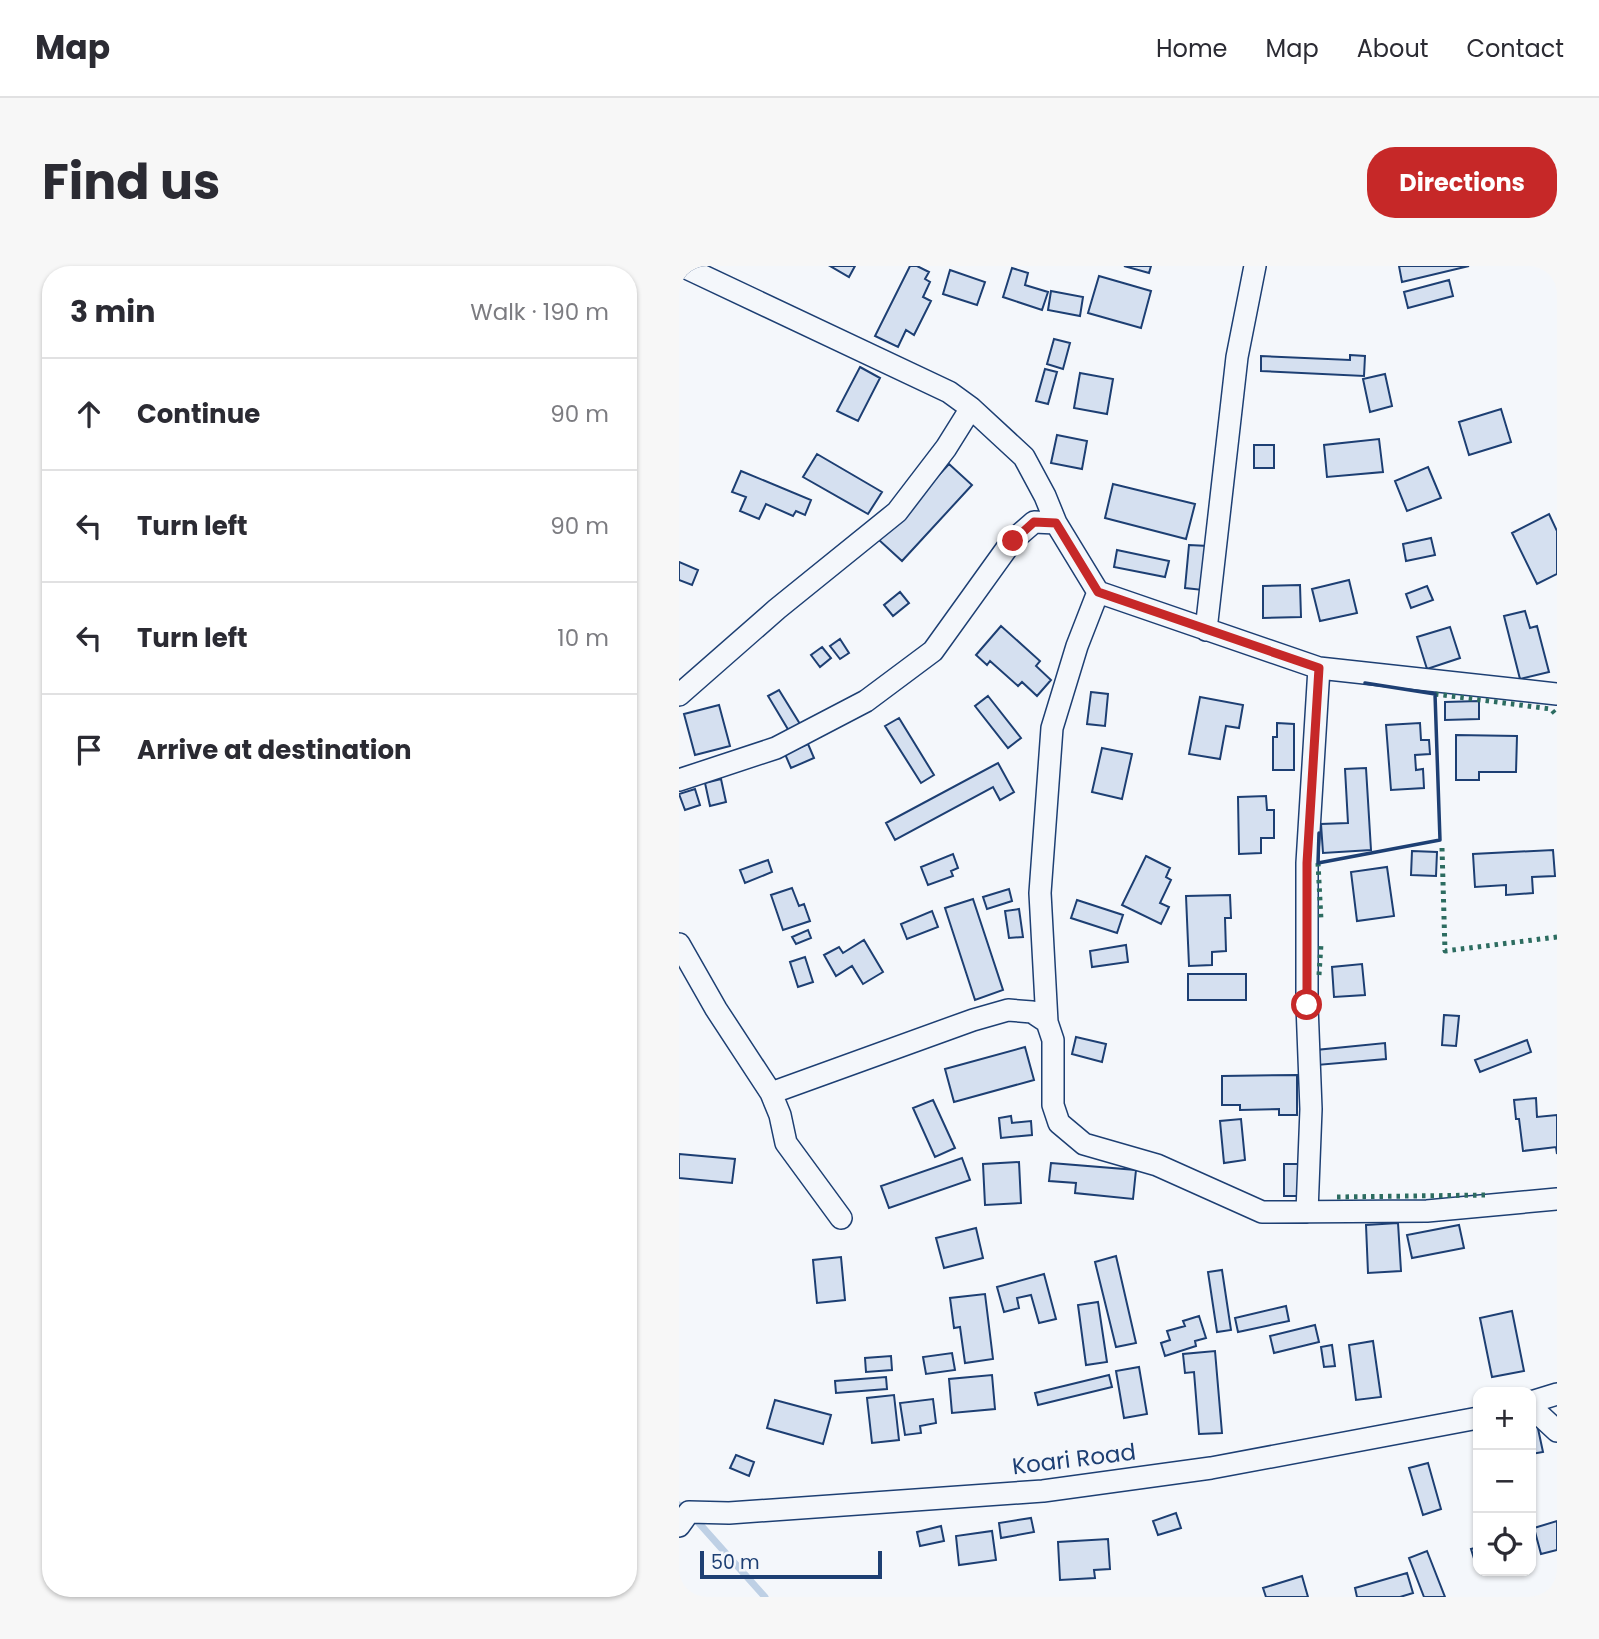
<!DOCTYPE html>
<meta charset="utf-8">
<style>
:root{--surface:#fff;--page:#f7f7f7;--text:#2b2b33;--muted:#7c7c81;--line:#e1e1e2;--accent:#c62828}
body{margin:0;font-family:Poppins,sans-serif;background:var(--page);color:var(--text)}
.controls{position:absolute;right:21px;bottom:21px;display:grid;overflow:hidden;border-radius:14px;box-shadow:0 2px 5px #0004}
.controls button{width:63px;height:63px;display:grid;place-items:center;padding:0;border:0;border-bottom:2px solid var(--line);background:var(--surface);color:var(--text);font:35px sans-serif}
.scale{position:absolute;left:21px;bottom:18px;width:182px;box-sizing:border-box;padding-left:7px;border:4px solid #1d3f73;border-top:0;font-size:19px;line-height:24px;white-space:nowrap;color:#1d3f73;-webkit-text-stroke:5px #f4f7fb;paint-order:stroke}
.stop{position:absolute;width:21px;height:21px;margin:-16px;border:5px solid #c62828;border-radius:50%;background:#fff}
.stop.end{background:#c62828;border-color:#fff;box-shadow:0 2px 7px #0008}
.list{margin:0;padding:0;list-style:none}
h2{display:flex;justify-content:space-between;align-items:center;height:91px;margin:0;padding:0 28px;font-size:30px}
h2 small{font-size:23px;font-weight:400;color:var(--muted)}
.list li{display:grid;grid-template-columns:46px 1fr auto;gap:21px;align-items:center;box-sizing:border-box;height:112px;padding:0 28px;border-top:2px solid var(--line)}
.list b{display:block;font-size:26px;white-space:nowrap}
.list em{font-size:23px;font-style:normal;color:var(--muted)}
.icon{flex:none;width:38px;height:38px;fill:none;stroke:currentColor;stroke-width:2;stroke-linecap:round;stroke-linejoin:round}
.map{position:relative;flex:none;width:878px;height:1331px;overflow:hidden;border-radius:28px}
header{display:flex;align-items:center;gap:42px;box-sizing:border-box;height:98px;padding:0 35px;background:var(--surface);border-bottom:2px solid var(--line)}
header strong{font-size:33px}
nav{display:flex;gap:38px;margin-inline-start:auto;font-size:24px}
.intro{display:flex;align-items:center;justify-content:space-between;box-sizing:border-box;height:168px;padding:0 42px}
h1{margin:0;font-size:49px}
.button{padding:18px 32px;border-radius:28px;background:var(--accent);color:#fff;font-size:24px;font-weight:700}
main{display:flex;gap:42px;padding:0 42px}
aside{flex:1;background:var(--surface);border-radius:28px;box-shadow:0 2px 5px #0004}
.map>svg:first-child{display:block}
</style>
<header>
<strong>Map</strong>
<nav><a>Home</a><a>Map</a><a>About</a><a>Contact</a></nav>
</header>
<div class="intro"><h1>Find us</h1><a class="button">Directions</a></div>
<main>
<aside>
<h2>3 min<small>Walk · 190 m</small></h2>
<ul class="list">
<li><svg class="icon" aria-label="ahead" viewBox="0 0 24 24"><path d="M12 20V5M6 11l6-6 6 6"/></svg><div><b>Continue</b></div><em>90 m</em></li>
<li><svg class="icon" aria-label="left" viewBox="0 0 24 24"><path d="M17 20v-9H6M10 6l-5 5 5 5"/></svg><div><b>Turn left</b></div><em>90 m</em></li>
<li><svg class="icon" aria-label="left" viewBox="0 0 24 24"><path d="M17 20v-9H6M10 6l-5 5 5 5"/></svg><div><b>Turn left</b></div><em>10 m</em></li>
<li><svg class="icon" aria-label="arrive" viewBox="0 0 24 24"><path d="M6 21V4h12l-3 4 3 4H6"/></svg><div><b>Arrive at destination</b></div></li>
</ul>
</aside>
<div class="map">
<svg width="878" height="1331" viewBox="0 0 878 1331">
<rect width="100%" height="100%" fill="#f4f7fb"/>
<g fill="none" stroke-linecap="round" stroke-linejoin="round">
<path stroke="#bed0e5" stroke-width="7" d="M0,1239L10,1246L86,1331"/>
</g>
<path fill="#d5e0f0" stroke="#1d3f73" stroke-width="2" d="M151,0H176L170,11Z
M231,0H238L250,6L246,13L251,16L244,31L252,35L235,69L227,64L219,81L196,70Z
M445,0H472L470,7Z
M720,0H790L723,16Z
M333,2L349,7L346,19L369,26L363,44L324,31Z
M271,4L306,16L298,39L264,28Z
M420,10L472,25L462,62L409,47Z
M770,14L774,30L729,42L725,26Z
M372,25L404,31L401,50L369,44Z
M375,73L391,77L384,103L368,98Z
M671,89L686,90L685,110L582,105V90L671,94Z
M181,101L201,112L179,155L158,145Z
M366,103L378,106L369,138L357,135Z
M401,107L434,113L428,148L395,142Z
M706,108L713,140L691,146L684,113Z
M822,143L832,176L790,189L780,156Z
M378,169L408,175L403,203L372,197Z
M700,173L704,206L648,211L645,179Z
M575,179H595V202H575Z
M138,188L203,226L189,248L124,211Z
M270,198L293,219L223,295L200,274Z
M749,201L762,232L728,245L716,215Z
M62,205L132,234L126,249L117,245L114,250L87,238L80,253L61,245L67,231L53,226Z
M434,218L516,238L507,273L426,252Z
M870,248L878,265V308L858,318L833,267Z
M752,272L756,289L727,295L724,278Z
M510,279L529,280L524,324L506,322Z
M438,284L490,295L486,311L435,301Z
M0,296L19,304L13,319L0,314Z
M670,314L678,347L641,355L633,323Z
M621,319L622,351L584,352V320Z
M748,320L754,334L732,342L727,328Z
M221,326L230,337L214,350L205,339Z
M846,345L851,362L858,360L870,406L841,413L825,350Z
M322,360L361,395L357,400L372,414L358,430L343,416L339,420L311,395L308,399L297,389Z
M771,361L781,392L748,403L738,371Z
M161,373L170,387L161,393L151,380Z
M143,381L152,392L141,401L132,389Z
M100,424L121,458L110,465L89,430Z
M412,426L429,428L426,460L408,458Z
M309,430L342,472L329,482L296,440Z
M521,431L564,439L560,462L547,460L541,493L510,488Z
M800,435V453L766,454V436Z
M40,439L51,480L16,489L5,448Z
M220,452L255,509L242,517L206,460Z
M598,457L615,458V504H594V471H598Z
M741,457L742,474H750L751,488L736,489L737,504L744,503L745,522L712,524L707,459Z
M777,469L838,470L837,506H800V514H777Z
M129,478L135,492L112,502L106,488Z
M423,482L453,488L443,533L413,526Z
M319,497L335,526L321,534L314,521L216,574L207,557Z
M687,502L692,584L644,587L642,558L669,557L666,503Z
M42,513L47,536L31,540L26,517Z
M16,523L21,539L6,544L0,528Z
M587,530L588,544H595V572H582V587L560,588L559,531Z
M874,584L876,610L853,611L854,627L827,629V619L796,621L794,588Z
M733,585L758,586L757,610L732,609Z
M274,588L279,602L272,605L274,610L249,619L242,601Z
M467,590L491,602L487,611L492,614L481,637L490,641L482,658L443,639Z
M89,594L93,606L66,617L61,604Z
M708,601L715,650L678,655L672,606Z
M113,622L120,640L125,638L131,655L104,664L92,629Z
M330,623L333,635L308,643L304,631Z
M551,629L552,652H546L547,685L533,686V699L510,700L507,630Z
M294,633L324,724L296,734L266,642Z
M398,634L444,649L438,667L392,652Z
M340,643L344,671L330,672L326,645Z
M253,645L259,661L228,673L222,658Z
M129,664L132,672L117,678L113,671Z
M185,674L204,706L184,718L173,700L157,710L145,689L160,681L164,687Z
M447,679L449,696L413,701L411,685Z
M126,691L134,716L119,721L111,696Z
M683,698L686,729L655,731L653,701Z
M509,708H567V734H509Z
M765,749L780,750L777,780L763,779Z
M397,771L427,778L423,796L393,788Z
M848,774L852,786L801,806L796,794Z
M706,777L707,793L638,799L637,784Z
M346,781L355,814L275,836L266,803Z
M618,809V849H600V843L561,844V839H543V810Z
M857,832L858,851L878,849V888L877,881L844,885L840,853H837L835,834Z
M254,834L276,882L256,891L234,842Z
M332,850L333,857L352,855L353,869L322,872L320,852Z
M562,853L566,894L545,897L541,855Z
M0,888L56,893L53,917L0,912Z
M283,892L291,914L210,942L202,920Z
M340,896L342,937L306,939L304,898Z
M372,897L457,904L454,933L396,927L397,917L370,915Z
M605,898H626L627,930H605Z
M719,957L722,1005L689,1007L687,959Z
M780,959L785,982L733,992L728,969Z
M297,962L304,992L265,1002L257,972Z
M437,990L457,1077L437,1081L416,996Z
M162,991L166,1034L138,1037L134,994Z
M543,1004L552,1064L538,1066L529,1006Z
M365,1008L377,1053L360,1057L352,1029L338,1032L340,1042L325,1046L318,1021Z
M306,1028L314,1093L286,1097L281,1061L275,1062L271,1032Z
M419,1036L428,1096L407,1099L399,1039Z
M607,1040L610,1055L559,1066L556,1052Z
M833,1045L845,1105L813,1111L801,1052Z
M520,1050L527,1072L516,1075L517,1080L486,1090L482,1077L491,1074L488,1065L506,1060L504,1055Z
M636,1059L640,1076L595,1087L591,1070Z
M694,1075L702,1131L677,1134L670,1079Z
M653,1079L656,1100L645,1101L642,1081Z
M536,1085L543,1167L520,1168L515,1106L506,1107L504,1088Z
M273,1087L276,1104L247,1108L244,1091Z
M212,1090L213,1104L187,1106L186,1092Z
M460,1101L468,1148L445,1152L437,1105Z
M313,1109L316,1143L273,1147L270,1113Z
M430,1109L433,1121L359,1139L356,1127Z
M207,1111L208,1123L157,1127L156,1115Z
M215,1129L220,1174L193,1177L188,1132Z
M254,1133L257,1157L241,1160L242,1167L226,1169L221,1137Z
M96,1134L152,1149L144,1178L88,1162Z
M858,1158L864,1186L852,1188V1159Z
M57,1189L75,1196L70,1210L51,1202Z
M749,1197L762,1243L744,1249L730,1202Z
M497,1247L502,1262L479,1269L474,1255Z
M352,1252L355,1266L322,1272L320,1257Z
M878,1255V1284L862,1288L855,1262Z
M262,1260L265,1275L241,1280L238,1266Z
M313,1265L317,1294L280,1299L277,1270Z
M429,1273L431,1303L415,1304L416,1312L381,1314L379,1276Z
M799,1281V1299H797L792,1283Z
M748,1285L766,1331H745L730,1292Z
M728,1307L734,1327L721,1331H678L676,1322Z
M623,1310L629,1331H587L584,1322Z"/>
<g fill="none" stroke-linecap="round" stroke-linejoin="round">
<g stroke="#1d3f73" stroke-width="24">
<path id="minor" d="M3,0L270,126L292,142L345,191L366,230L377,257L419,326L640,402L878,428
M527,364L558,91L576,0
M0,429L98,343L218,246L267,182L292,142
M0,514L97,482L187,435L254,385L333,275L355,256L377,257
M0,678L37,743L92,827L294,754L329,744L353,746L368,756L374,774V839L380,857L405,878L478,899L583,946L748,945L878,933
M368,756L361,627L373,462L398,380L419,326
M92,827L101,849L107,877L162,952
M628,946L632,843L628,739V597L640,402
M852,1136L878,1128
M852,1141L878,1165
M0,1260L10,1246L50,1247L364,1225L532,1202L799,1152"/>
</g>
<use href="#minor" stroke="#f4f7fb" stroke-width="21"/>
<path stroke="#2c6c60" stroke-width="5" stroke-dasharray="3.5 5" stroke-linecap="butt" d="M756,428L872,443L878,450
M763,582L766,685L878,671
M639,597L642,654
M640,709L642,678
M658,931L808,929"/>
<path stroke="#1d3f73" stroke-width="3.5" d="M640,567L639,597L761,574L756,428L686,417"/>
</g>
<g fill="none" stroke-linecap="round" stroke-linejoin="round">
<path stroke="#c62828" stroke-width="9" d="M334,275L355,256L377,257L419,326L640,402L628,597V739"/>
</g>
<g text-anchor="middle" stroke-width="5" stroke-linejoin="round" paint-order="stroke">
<g font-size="23" fill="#1d3f73" stroke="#f4f7fb">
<text transform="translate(395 1193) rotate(-7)" y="8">Koari Road</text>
</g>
</g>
</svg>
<div class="controls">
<button>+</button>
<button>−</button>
<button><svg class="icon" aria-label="locate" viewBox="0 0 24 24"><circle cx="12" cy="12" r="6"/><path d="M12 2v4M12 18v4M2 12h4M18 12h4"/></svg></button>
</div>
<div class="scale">50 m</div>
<div class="stop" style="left:628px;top:739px"></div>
<div class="stop end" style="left:334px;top:275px"></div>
</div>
</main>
